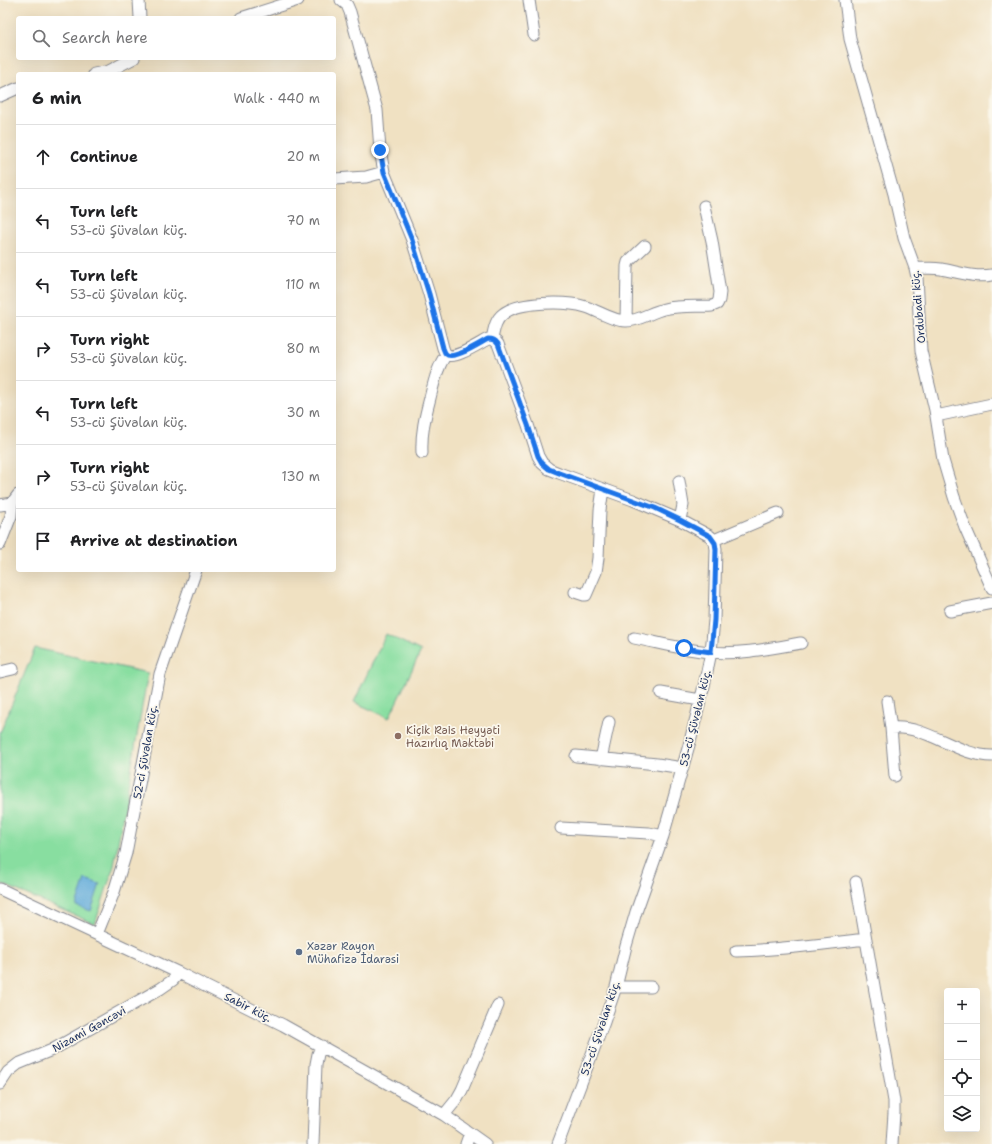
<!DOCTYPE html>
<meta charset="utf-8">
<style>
:root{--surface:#fff;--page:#f6f6f6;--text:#202124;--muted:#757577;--line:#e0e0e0}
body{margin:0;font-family:"Shantell Sans",sans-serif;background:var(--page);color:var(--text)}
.controls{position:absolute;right:12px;bottom:12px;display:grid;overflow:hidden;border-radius:4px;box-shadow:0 4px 16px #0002}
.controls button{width:36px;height:36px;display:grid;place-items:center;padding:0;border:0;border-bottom:1px solid var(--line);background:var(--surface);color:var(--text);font:20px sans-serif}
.stop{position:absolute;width:12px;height:12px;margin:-9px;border:3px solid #1a73e8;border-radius:50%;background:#fff}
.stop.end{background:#1a73e8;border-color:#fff;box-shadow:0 1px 4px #0008}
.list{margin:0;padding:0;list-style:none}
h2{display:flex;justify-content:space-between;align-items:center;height:52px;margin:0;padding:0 16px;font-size:17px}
h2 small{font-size:13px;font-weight:400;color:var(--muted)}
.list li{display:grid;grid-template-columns:26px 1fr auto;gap:12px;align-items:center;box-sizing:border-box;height:64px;padding:0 16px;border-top:1px solid var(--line)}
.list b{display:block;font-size:15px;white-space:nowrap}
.list p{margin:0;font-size:13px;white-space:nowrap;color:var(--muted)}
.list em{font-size:13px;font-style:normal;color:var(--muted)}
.icon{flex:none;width:22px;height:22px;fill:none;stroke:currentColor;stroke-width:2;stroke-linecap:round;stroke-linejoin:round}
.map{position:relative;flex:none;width:992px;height:1144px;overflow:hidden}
.search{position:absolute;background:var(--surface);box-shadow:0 4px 16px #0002;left:16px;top:16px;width:320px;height:44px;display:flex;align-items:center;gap:10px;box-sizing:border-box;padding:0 14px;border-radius:4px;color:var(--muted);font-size:15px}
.panel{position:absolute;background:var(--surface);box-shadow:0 4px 16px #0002;left:16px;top:72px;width:320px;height:500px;border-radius:4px}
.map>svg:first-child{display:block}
</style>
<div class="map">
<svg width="992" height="1144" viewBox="0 0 992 1144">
<rect width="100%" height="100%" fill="#fbf7ec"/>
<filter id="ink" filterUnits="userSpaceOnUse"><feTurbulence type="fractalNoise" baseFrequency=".025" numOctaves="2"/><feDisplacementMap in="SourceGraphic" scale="8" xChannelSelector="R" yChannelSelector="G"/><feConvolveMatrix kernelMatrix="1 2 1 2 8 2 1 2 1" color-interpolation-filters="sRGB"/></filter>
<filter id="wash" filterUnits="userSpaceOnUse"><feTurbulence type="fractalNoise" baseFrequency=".012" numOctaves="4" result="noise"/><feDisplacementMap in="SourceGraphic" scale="16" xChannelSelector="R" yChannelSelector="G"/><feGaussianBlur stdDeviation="0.9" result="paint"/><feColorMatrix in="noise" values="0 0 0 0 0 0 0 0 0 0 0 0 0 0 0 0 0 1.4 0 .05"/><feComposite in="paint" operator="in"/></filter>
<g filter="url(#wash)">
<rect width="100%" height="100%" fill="#f0e1c2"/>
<path fill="#88dea0" stroke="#52867f" d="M386,634L421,651L389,718L354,702Z
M35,648L148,673L114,866L95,924L0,883V733Z"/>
<path fill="#62acda" stroke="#3e6e9c" d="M85,879L100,884L91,911L76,906Z"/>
</g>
<g filter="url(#ink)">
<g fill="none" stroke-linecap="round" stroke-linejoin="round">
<g stroke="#868890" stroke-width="13">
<path id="street" d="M139,0L140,18
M341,0L347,5L350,12L377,110L380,150L384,172L412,240L429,294L443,348C444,350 444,352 446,354C453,361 480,343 488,339C493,339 495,340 498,344L528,425L538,456L542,463L549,469L559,473L633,500L680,520L710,536L715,543L716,549L714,620L711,652L704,686L689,745L663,836L636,912L626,946L616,987L604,1022L558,1144
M529,0L534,35
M845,0L850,39L894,194L904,238L915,268L917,277L921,351L935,410L943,460L954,497L965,527L992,588
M241,18L298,0
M94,74L109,71L134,58
M0,96L18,88
M334,179L366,177L384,172
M915,268C924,268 932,268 941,269C958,272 974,278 992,275
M626,321L627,266L628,262L645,246
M492,339C494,330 495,320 503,314C519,301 566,301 586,307C599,311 612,321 626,321C639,321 651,312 664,309C680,305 696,307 712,306L717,304L719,300L720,292L712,241L704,206
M936,416L992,404
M422,453C421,433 425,417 430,398C434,382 437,368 446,354
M679,481L683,505L680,520
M0,505L12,503L18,495
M714,540L778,513
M0,544L11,516L12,503
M575,592L584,595H586L596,572L598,558L600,510L603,489
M950,611L992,603
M634,638C659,643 684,650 710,652C739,655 772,648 801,643
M0,672L13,669
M661,693L700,700
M887,701L891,728L895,776
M891,728C926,724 957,756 992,756
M576,756L657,764L683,768
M601,759L609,722
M561,828L649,833L663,836
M856,882L894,1101V1113L892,1144
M0,889L179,973L283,1025L444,1115L485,1144
M97,934L114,892L126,853L160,674L196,570
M736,951C780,950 823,944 866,939
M616,987H651
M0,1084L8,1072L18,1064L52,1050L160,989L173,980L179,973
M444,1115L457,1099L462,1090L498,1005
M313,1144L316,1064L318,1054L322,1046
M466,1144L470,1133"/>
</g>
<use href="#street" stroke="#fff" stroke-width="11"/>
</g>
</g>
<g fill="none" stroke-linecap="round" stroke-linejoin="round" filter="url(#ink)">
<path stroke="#1a73e8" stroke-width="5" d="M380,150L384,172L412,240L429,294L443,348C444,350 444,352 446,354C453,361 480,343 488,339C493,339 495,340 498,344L528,425L538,456L542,463L549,469L559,473L655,508L680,520L710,536L715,543L716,549L714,620L711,652L684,648"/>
</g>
<circle fill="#8d6e63" stroke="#fbf7ec" stroke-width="1.5" cx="398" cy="736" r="4"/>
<circle fill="#5c6f8a" stroke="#fbf7ec" stroke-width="1.5" cx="299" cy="952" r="4"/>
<g text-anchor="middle" stroke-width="3.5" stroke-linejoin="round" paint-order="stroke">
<g font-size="11" fill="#1b2f5e" stroke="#fbf7ec">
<text transform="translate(918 307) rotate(-95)" y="4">Ordubadi küç.</text>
<text transform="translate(695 718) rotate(-76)" y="4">53-cü Şüvəlan küç.</text>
<text transform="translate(145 752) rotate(-80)" y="4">52-ci Şüvəlan küç.</text>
<text transform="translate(248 1007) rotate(27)" y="4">Sabir küç.</text>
<text transform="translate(600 1028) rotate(-71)" y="4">53-cü Şüvəlan küç.</text>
<text transform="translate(89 1029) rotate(-29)" y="4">Nizami Gəncəvi</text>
</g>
<g font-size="11" fill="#785e54" stroke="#fbf7ec" text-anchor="start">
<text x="406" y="734">Kiçik Rəis Heyyəti<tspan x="406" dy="13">Hazırlıq Məktəbi</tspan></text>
</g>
<g font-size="11" fill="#4e5e75" stroke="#fbf7ec" text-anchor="start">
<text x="307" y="950">Xəzər Rayon<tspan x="307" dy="13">Mühafizə İdarəsi</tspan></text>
</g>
</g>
</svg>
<div class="controls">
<button>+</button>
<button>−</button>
<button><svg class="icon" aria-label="locate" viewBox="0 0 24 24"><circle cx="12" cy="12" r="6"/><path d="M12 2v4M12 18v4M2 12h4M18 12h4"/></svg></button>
<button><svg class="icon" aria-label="layers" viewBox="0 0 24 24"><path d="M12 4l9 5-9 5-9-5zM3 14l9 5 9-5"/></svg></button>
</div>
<div class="stop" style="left:684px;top:648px"></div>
<div class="stop end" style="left:380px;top:150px"></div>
<div class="search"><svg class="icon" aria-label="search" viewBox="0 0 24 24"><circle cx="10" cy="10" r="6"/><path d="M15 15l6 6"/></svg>Search here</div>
<section class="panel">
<h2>6 min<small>Walk · 440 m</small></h2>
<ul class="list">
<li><svg class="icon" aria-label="ahead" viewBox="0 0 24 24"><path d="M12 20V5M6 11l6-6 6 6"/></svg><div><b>Continue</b></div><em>20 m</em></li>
<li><svg class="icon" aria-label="left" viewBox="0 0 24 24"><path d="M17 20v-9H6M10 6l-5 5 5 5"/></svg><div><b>Turn left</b><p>53-cü Şüvəlan küç.</p></div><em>70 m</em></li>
<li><svg class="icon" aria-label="left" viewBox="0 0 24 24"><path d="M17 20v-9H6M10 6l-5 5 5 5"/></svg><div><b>Turn left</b><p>53-cü Şüvəlan küç.</p></div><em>110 m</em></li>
<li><svg class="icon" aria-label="right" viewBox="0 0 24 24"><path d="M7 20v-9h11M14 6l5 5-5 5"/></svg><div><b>Turn right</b><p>53-cü Şüvəlan küç.</p></div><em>80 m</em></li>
<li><svg class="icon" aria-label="left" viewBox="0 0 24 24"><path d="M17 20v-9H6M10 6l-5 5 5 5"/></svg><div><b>Turn left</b><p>53-cü Şüvəlan küç.</p></div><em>30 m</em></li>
<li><svg class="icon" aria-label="right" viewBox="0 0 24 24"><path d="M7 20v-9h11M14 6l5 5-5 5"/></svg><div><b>Turn right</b><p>53-cü Şüvəlan küç.</p></div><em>130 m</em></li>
<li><svg class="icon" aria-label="arrive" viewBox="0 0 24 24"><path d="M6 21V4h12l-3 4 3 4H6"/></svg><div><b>Arrive at destination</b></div></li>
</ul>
</section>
</div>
